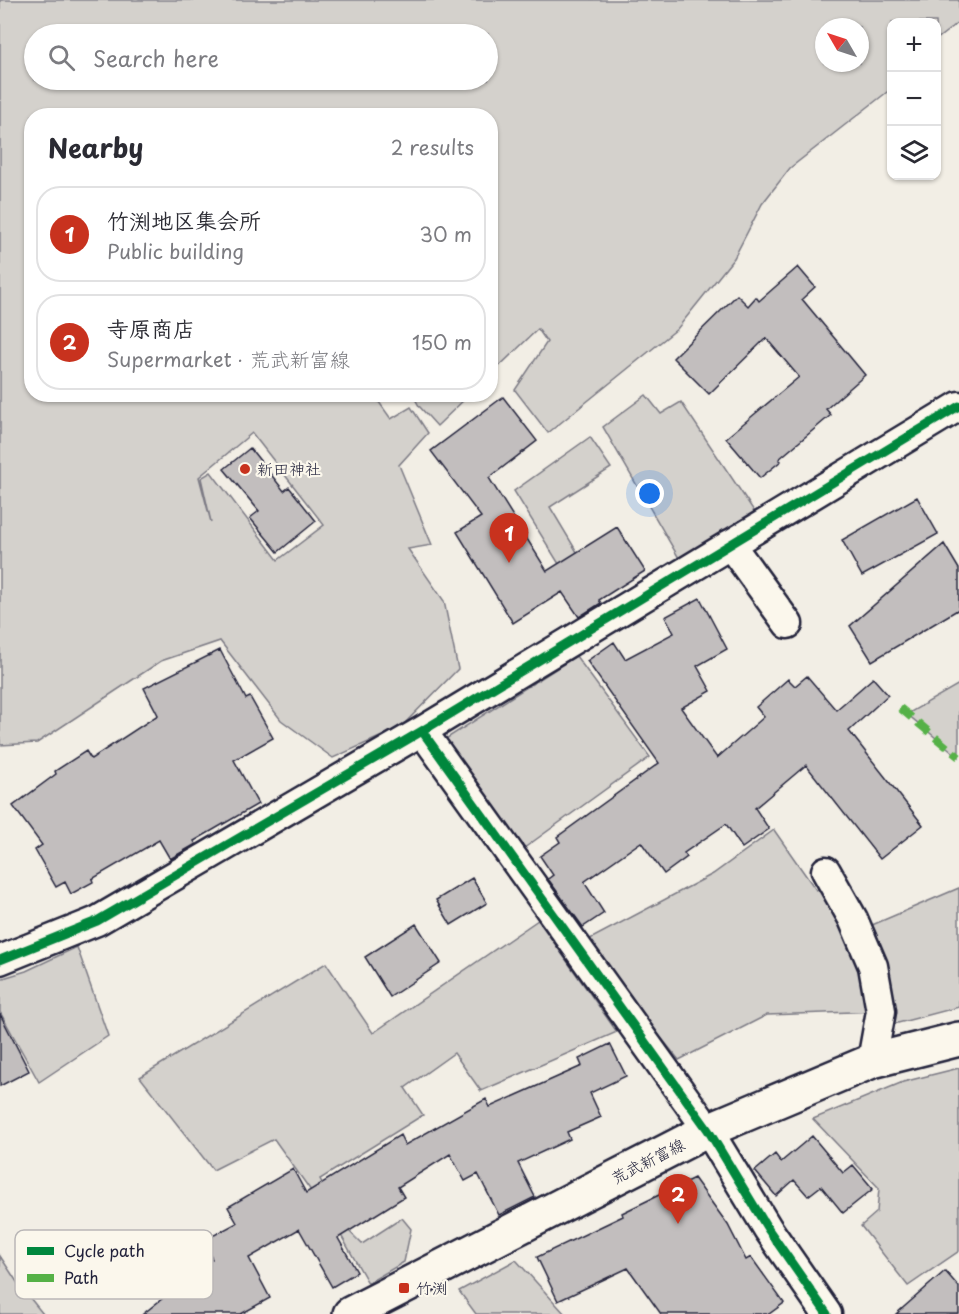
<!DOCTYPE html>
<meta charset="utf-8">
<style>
:root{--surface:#fff;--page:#f2f2f3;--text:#2b2b33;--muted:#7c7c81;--line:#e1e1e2;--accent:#c8321e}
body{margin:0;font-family:"Playpen Sans","Klee One",sans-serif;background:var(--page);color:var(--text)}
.controls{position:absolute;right:18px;top:18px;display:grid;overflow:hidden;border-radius:12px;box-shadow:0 2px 4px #0004}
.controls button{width:54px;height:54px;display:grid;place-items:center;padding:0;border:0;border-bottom:2px solid var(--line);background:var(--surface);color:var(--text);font:30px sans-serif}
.compass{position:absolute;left:815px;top:18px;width:54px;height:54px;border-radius:50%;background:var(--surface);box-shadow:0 2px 4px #0004;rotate:309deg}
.you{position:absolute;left:650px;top:494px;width:21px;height:21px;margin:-15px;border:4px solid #fff;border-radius:50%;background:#1a73e8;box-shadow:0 0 0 9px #1a73e833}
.badge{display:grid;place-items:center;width:39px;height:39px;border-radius:50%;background:var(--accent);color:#fff;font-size:20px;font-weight:700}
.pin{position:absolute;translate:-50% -50px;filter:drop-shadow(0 2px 3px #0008)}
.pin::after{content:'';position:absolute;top:32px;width:21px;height:18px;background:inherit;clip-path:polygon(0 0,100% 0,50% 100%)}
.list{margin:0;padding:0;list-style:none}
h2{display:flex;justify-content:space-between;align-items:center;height:78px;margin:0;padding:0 24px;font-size:26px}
h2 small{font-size:20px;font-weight:400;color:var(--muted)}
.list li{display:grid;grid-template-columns:39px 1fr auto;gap:18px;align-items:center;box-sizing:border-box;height:96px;margin:0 12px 12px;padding:0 12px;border:2px solid var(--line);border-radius:24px}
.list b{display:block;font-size:22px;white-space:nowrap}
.list p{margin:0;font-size:20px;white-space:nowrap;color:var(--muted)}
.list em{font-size:20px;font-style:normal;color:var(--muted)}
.icon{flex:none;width:33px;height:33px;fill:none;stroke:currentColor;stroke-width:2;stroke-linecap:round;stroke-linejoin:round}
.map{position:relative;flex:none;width:959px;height:1314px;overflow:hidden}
.search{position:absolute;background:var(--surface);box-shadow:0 2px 4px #0004;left:24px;top:24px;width:474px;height:66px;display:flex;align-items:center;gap:15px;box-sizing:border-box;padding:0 21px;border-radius:33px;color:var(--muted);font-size:22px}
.panel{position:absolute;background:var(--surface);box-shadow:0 2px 4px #0004;left:24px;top:108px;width:474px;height:294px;border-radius:24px}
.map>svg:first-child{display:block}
</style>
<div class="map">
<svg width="959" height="1314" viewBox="0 0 959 1314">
<rect width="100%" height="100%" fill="#f2eee5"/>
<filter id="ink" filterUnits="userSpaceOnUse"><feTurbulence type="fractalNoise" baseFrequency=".0167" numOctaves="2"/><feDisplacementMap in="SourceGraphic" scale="12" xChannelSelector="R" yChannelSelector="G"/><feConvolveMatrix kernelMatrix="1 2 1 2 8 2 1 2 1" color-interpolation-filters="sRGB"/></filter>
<g filter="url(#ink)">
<path fill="#d4d1cc" stroke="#7b7a84" stroke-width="1.5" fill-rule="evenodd" d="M0,0H959V22L937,39L936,22H892L891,89L790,168L762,204L734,258L677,329L548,433L515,390L547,342L538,329L491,374L490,116H32V394L374,395L391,419L411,407L428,433L399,465L432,545L408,549L444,601L458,669L400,728L333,758L281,720L220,641L161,661L37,743L0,745ZM824,27H860V63H824ZM34,34H488V80H34ZM252,433L324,525L278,560L211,472L201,478L211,522L199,477Z
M413,395H469L437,426L419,406Z
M646,395L661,414L681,402L756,514L680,560L603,427Z
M590,437L611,468L550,507L586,567L567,577L514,491Z
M576,656L650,757L520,851L444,740Z
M959,684V757L907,714Z
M774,830L816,890L832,882L858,931L959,888V1007L879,1028L881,1011L767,1015L679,1060L625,993L590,939L713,874Z
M538,920L617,1032L481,1091L454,1053L405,1088L423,1115L320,1179L349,1231L362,1244L402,1218L411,1229L404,1262L368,1283L334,1223L274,1139L213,1170L140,1077L326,963L373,1033Z
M77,947L108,1036L39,1082L0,1012V979L26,971Z
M959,1068V1251L908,1286L861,1226L877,1212L879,1188L813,1119L903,1082Z
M0,1256L17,1282L43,1314H0Z
M516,1260L565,1314H476L459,1291Z"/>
<path fill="#c2bebe" stroke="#22223b" stroke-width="1.5" d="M798,267L815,287L802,299L865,375L826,409L831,415L779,459L781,461L760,478L726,438L799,377L766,338L709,394L673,358L737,295L748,306L756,297L759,301Z
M503,397L537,441L489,478L547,571L617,527L645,571L599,600L601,603L579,617L562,592L513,623L457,532L481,517L431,451Z
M250,448L284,491L289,487L316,521L278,552L250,518L259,511L224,469Z
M917,497L938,534L862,576L842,540Z
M944,544L959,569V609L872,661L850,626Z
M700,598L727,649L697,666L711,691L681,708L717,758L764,717L756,707L788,679L795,686L807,676L836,710L873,678L888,695L849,731L923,825L880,859L806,765L755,808L769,829L742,848L726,824L684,853L687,857L664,874L641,842L584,882L604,913L583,927L548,879L553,875L540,856L560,842L557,837L659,763L587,661L614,642L625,659L674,633L665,617Z
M220,650L246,699L250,697L273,738L234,760L258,804L194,841L196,844L170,859L159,840L92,879L93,882L71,894L65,882L56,887L35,850L42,845L13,806L56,774L55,771L86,751L91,759L158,715L144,688Z
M472,878L487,903L451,925L436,900Z
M416,924L441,963L390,997L365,957Z
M0,1014L29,1071L0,1086Z
M610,1044L626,1076L590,1093L601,1117L567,1132L570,1139L518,1163L535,1197L499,1215L478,1174L465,1181L450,1154L398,1187L404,1197L338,1238L357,1272L332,1287L299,1229L249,1258L270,1298L241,1314H143L212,1259L203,1241L237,1223L228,1207L293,1169L306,1193L400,1135L405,1145L486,1099L490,1107L582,1066L579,1059Z
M812,1136L843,1173L853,1165L873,1189L843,1213L821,1186L808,1196L794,1180L776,1196L755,1171L775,1154L781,1162Z
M694,1178L728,1225L746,1260L751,1257L784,1303L769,1314H661L628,1268L558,1301L537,1257L623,1216L622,1213Z
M945,1271L959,1287V1314H896Z"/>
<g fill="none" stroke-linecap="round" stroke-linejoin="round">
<g stroke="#22223b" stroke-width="33">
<path id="street" d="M730,544L788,624
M422,731L708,1130L768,1229L827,1314
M826,871L853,919L873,966L881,1011L872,1061
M0,960L97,921L422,731L959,406"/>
</g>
<g stroke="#22223b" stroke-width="38">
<path id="primary" d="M350,1314L708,1130L872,1061L959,1039"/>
</g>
<use href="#street" stroke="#fbf7ec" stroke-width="28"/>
<use href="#primary" stroke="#fbf7ec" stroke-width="33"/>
<path stroke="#55b146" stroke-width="8" stroke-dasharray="15 8" stroke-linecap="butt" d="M900,708L959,757"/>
<g stroke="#fbf7ec" stroke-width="13">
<path id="cycleway" d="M422,731L708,1130L768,1229L827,1314
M0,960L97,921L422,731L959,406"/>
</g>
<use href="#cycleway" stroke="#00873e" stroke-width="9"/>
</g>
</g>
<g fill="#c8321e" stroke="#fbf7ec" stroke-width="2">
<circle cx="245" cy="469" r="6"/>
<rect x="398" y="1282" width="12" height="12" rx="3"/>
</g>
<g text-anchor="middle" stroke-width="4.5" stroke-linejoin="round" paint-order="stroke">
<g font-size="16" fill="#22223b" stroke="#fbf7ec" text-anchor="start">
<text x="257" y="475">新田神社</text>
<text x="416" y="1294">竹渕</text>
</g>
<g font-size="16" fill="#22223b" stroke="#fbf7ec">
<text transform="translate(648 1161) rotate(-27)" y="6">荒武新富線</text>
</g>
</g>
<rect x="15" y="1230" width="198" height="69" rx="9" fill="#fbf7ec" stroke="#bab7b7" stroke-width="1.5"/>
<rect x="27" y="1247" width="27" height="8" fill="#00873e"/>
<rect x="27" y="1274" width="27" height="8" fill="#55b146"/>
<g font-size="16" fill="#22223b">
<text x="64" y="1257">Cycle path</text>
<text x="64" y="1284">Path</text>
</g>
</svg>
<div class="controls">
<button>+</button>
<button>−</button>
<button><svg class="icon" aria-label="layers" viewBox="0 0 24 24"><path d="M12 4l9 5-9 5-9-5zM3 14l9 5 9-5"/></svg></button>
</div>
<svg class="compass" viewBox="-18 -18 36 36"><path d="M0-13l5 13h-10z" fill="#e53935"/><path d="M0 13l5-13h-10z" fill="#7c7c81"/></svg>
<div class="you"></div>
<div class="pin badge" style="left:509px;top:563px">1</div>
<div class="pin badge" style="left:678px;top:1224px">2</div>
<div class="search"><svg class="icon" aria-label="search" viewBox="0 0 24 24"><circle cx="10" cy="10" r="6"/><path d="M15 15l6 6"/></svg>Search here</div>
<section class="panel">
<h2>Nearby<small>2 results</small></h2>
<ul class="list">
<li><span class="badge">1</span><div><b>竹渕地区集会所</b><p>Public building</p></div><em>30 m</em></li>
<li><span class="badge">2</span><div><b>寺原商店</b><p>Supermarket · 荒武新富線</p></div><em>150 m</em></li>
</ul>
</section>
</div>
